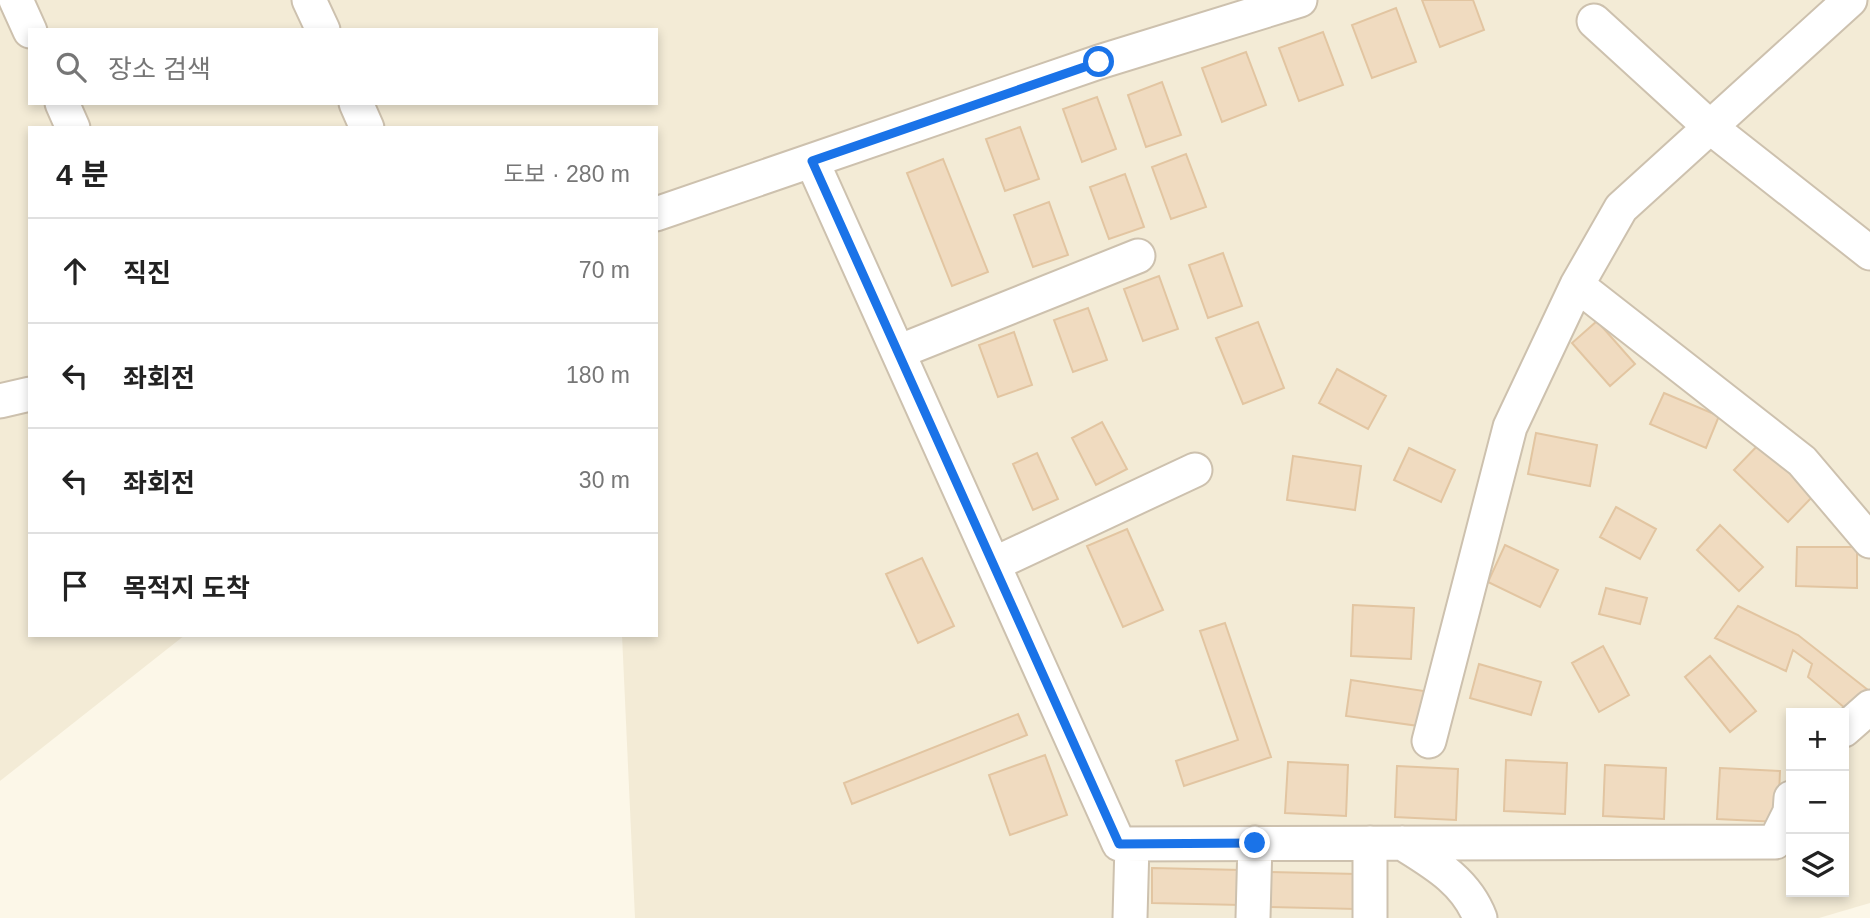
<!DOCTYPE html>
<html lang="ko">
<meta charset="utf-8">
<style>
:root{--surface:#fff;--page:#f2f2f2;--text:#222;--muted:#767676;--line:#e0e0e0}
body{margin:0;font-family:Arial,"Noto Sans KR",sans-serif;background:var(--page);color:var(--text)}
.controls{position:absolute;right:21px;bottom:21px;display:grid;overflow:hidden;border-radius:0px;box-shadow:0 4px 10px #0003}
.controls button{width:63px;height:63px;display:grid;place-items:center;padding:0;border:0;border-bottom:2px solid var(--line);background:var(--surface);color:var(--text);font:35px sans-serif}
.stop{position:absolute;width:21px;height:21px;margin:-16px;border:5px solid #1a73e8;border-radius:50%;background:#fff}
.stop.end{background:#1a73e8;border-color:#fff;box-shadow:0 2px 7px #0008}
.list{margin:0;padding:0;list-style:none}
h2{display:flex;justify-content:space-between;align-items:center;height:91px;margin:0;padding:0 28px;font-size:30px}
h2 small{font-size:23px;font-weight:400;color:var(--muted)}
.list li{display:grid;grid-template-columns:46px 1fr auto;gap:21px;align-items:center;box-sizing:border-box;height:105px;padding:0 28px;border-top:2px solid var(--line)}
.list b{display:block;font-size:26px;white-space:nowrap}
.list em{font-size:23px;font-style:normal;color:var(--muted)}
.icon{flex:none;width:38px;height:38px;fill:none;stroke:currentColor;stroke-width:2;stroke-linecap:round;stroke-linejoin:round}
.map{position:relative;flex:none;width:1870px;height:918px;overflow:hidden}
.search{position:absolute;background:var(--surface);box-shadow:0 4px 10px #0003;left:28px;top:28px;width:630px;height:77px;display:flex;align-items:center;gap:18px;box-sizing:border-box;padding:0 24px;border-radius:0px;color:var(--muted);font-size:26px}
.panel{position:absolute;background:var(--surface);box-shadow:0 4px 10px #0003;left:28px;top:126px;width:630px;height:511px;border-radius:0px}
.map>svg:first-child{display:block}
</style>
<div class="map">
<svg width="1870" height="918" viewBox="0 0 1870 918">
<rect width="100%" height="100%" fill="#fcf7e8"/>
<path fill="#f3ebd6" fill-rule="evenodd" d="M0,0H1870V903L1819,918H635L622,635H656V128H30V635H185L0,781ZM30,30H656V103H30ZM1791,713H1844V892H1791Z"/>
<path fill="#f0dbc0" stroke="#e2c5a1" stroke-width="2" d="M1422,0H1473L1484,30L1440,47Z
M1396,8L1416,62L1372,78L1352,25Z
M1323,32L1343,85L1299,101L1279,48Z
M1246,52L1266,105L1222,122L1202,68Z
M1162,82L1181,135L1146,147L1128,95Z
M1097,97L1116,149L1082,162L1063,109Z
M1020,127L1039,179L1005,191L986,139Z
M1186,154L1206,207L1171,219L1152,167Z
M943,159L988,272L952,286L907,173Z
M1125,174L1144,227L1109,239L1090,187Z
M1049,202L1068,255L1033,267L1014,215Z
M1223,253L1242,306L1208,318L1189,265Z
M1159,276L1178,329L1143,341L1124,289Z
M1088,308L1107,360L1073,372L1054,320Z
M1597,321L1635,364L1610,386L1572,343Z
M1258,322L1284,388L1243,404L1216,338Z
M1014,332L1032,385L998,397L979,345Z
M1337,369L1386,396L1368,429L1319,403Z
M1664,393L1719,416L1706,448L1650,424Z
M1102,422L1127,469L1096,485L1072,438Z
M1536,433L1597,445L1590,486L1528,474Z
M1761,442L1815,494L1788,522L1734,470Z
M1409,448L1455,470L1441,502L1394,480Z
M1037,453L1058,499L1033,510L1013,464Z
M1293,456L1361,466L1355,510L1287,500Z
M1616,507L1656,529L1640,559L1600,537Z
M1720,525L1763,567L1739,591L1697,550Z
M1127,529L1163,610L1123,627L1087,546Z
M1505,545L1558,570L1540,607L1488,582Z
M1797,547H1857V588L1796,586Z
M922,558L954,626L918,643L886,574Z
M1606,588L1647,598L1640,624L1599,614Z
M1353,605L1414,608L1411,659L1351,656Z
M1738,606L1798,635L1868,690L1846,709L1808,677L1812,664L1793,650L1786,671L1715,638Z
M1225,623L1271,757L1184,786L1176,761L1238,740L1200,631Z
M1603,646L1629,695L1599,712L1572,663Z
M1710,656L1756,711L1730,732L1685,677Z
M1479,664L1541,682L1531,715L1470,698Z
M1351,680L1424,691L1419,726L1346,716Z
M1018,714L1027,735L852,804L844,783Z
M1045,755L1067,815L1010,835L989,775Z
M1506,760L1567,763L1565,814L1504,811Z
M1288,762L1348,765L1346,816L1285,813Z
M1605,765L1666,768L1664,819L1603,816Z
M1397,766L1458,769L1456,820L1395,817Z
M1720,768L1780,771L1778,822L1717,819Z
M1152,868L1242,870L1241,905L1152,903Z
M1268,872L1357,874L1356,909L1268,907Z"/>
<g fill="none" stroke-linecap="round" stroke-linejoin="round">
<g stroke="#cdc1ae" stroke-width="37">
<path id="minor" d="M16,0L30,31
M309,0L323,30
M1594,21L1710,127L1870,253
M62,103L73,128
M356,103L367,128
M812,161L1119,844L1775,842L1790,812L1791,798
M656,214L1099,62L1300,0
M1577,285L1802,461L1870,541
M898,352L1138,256
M0,401L30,394
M994,564L1195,470
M1844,730L1870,707
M1429,741L1510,427L1577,285L1621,208L1850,0
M1402,843C1434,863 1466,881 1480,918
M1130,918L1132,844
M1253,918L1255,843
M1370,918V843"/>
</g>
<use href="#minor" stroke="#fff" stroke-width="33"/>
</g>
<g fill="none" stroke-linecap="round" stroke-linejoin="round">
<path stroke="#1a73e8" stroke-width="9" d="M1099,62L812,161L1119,844L1255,843"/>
</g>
</svg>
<div class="controls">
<button>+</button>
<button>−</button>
<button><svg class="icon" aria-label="layers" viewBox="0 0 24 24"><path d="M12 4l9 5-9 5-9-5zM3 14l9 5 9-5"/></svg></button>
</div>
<div class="stop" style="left:1099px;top:62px"></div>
<div class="stop end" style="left:1255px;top:843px"></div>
<div class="search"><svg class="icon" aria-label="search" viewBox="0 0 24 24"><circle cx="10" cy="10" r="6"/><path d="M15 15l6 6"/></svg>장소 검색</div>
<section class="panel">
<h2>4 분<small>도보 · 280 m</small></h2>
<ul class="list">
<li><svg class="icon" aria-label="ahead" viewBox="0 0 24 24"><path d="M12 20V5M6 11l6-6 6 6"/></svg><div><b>직진</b></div><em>70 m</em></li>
<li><svg class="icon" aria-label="left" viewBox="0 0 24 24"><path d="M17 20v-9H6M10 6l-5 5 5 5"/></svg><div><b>좌회전</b></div><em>180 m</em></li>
<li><svg class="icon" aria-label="left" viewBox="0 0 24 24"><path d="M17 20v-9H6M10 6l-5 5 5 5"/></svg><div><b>좌회전</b></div><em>30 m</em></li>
<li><svg class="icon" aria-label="arrive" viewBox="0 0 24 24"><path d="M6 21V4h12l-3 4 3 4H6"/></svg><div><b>목적지 도착</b></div></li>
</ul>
</section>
</div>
